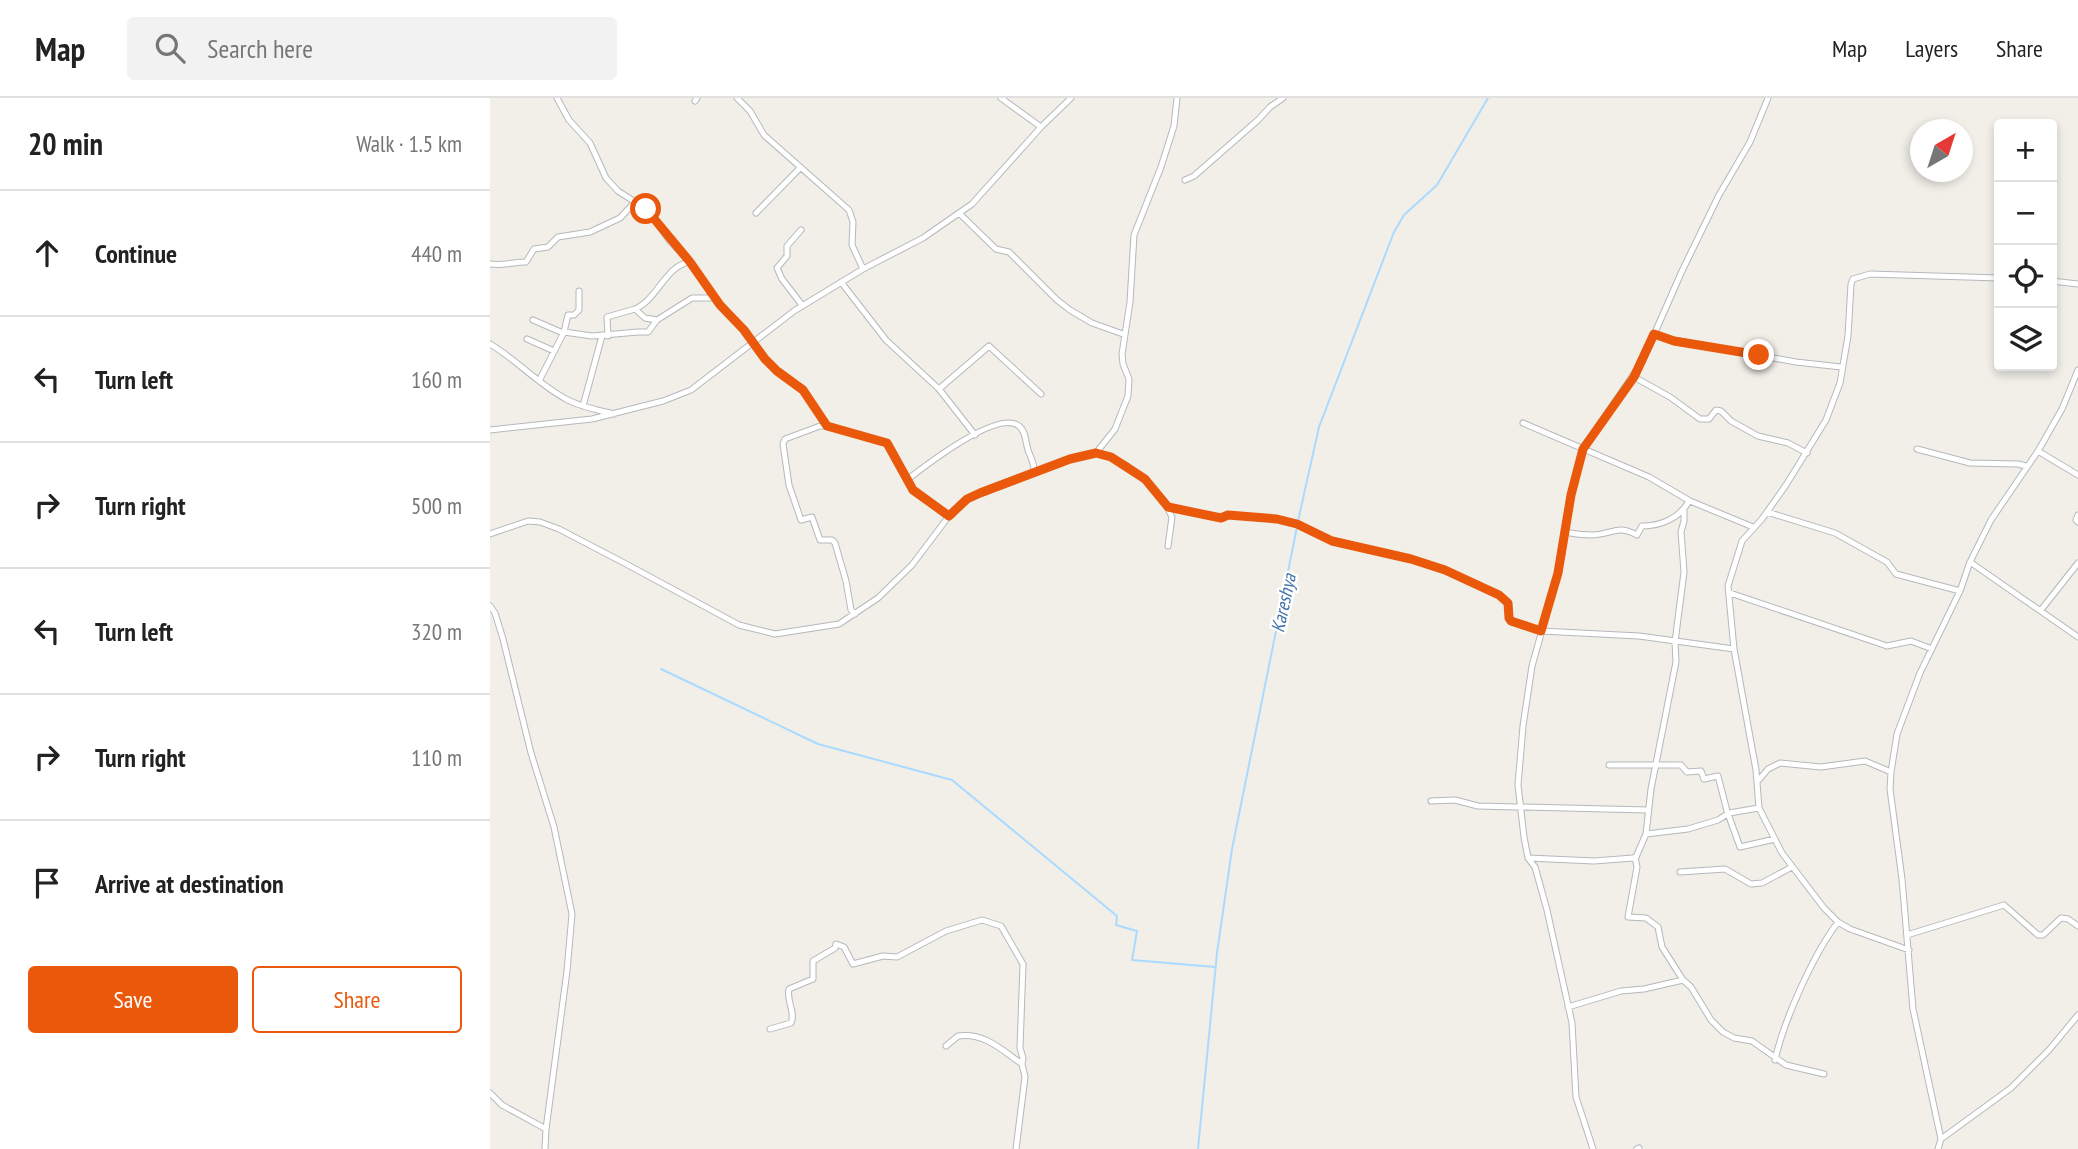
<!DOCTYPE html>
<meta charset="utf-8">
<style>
:root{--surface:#fff;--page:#f2f2f2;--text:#222;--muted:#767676;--line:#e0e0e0;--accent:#ea580c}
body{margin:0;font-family:"PT Sans Narrow",sans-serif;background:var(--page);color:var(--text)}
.controls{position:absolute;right:21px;top:21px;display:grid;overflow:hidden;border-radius:7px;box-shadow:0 4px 10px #0003}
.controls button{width:63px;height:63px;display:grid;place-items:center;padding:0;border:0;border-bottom:2px solid var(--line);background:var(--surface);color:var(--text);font:35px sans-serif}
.compass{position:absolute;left:1420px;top:21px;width:63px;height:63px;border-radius:50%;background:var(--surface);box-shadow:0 4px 10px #0003;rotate:39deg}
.stop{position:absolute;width:21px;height:21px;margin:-16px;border:5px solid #ea580c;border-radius:50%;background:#fff}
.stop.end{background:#ea580c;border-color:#fff;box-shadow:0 2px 7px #0008}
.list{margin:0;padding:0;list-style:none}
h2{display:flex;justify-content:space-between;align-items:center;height:91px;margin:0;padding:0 28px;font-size:30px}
h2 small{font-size:23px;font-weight:400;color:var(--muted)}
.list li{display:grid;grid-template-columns:46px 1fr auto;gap:21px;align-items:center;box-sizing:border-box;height:126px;padding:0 28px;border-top:2px solid var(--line)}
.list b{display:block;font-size:26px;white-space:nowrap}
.list em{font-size:23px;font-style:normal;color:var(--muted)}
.actions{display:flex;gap:14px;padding:21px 28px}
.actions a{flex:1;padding:16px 0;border:2px solid var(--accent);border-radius:7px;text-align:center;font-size:24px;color:var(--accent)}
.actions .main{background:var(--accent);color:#fff}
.icon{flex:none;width:38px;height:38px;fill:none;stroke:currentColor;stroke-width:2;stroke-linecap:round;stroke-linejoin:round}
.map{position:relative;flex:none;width:1588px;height:1051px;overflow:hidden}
header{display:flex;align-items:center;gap:42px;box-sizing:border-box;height:98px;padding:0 35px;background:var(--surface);border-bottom:2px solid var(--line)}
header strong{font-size:33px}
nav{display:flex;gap:38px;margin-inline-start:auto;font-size:24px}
.search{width:490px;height:63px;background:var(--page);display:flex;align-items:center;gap:18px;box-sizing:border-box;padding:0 24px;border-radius:7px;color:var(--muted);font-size:26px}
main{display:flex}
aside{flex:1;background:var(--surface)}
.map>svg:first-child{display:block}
</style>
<header>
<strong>Map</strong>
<div class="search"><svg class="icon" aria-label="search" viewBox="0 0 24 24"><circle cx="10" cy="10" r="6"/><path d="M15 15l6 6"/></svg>Search here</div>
<nav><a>Map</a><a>Layers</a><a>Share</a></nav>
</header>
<main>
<aside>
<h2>20 min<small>Walk · 1.5 km</small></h2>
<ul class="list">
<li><svg class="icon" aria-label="ahead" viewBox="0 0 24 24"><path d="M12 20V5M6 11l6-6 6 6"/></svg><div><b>Continue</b></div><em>440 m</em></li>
<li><svg class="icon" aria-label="left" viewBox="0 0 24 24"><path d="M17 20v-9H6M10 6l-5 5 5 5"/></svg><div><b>Turn left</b></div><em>160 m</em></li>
<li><svg class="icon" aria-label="right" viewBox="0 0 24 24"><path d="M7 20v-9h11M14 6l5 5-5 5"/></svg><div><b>Turn right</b></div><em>500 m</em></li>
<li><svg class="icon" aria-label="left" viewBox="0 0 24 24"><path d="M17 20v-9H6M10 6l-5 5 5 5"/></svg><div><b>Turn left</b></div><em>320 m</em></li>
<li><svg class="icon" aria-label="right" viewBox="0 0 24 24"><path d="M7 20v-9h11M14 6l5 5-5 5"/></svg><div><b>Turn right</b></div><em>110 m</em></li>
<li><svg class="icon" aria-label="arrive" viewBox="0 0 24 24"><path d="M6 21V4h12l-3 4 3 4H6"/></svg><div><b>Arrive at destination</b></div></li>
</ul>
<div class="actions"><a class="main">Save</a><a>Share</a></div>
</aside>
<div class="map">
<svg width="1588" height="1051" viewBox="0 0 1588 1051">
<rect width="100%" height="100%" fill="#f1efe8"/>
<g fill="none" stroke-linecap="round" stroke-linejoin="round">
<path stroke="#aadaff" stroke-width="2" d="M808,423L829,329L904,134L914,117L947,87L998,0
M171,571L328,646L462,682L627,818L626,827L647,833L642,862L725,869
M708,1051L727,855L742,751L807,429"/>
<g stroke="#b5b8bc" stroke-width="7">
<path id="street" d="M67,0L79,22L100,45L116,80L128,93L156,111L164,120L179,142L200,164L230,207L254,232L275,261L287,273L313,292L337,328L397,345L423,392L459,418
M247,0L260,13L274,37L359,112L363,124L362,147L373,171
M511,0L551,29
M205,3L207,0
M695,82L704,78L768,22L780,9L793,0
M266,115L310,70
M470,116L506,151L519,154L567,202L580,212L602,225L633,236
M311,132L297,148V158L287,170L292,181L312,207
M0,166C13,168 23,164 36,164L44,151L58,149L68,139L100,134L130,120L144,105
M1562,183L1588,186
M351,184L396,242L449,291L485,337
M145,211C167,202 176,167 200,164
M43,222L73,235
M74,234L78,217H84L89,212V193
M1164,236L1184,242L1306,264L1351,269
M118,238L117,219L145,211L155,220L167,222
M37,241L64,253
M0,246C27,262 48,286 76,301C90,309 108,312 124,316
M1144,279L1180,299L1210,321H1219L1226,312L1231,313L1241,323L1268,338L1298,345L1317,355
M49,283L74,234L102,238L148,234H158L167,222L202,200H224
M449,291L499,248L551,296
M93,308L112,238
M1033,325L1159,379L1200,403L1263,429
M337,328H330L295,341L293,346L299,387L311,422L322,419L330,442H342L345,445L356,483L361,512L365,516
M0,332L102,321L173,303L201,292L304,213L373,171L433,140L482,106L551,29L581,0
M1427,351L1480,365L1528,366L1536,368
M1548,353L1588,377
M606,355L625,331L638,298L639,281L633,266L632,256L640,204L644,137L671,69L684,28L687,0
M418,381C435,368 508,311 529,328C536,334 535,341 537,348C539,359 545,363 544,375
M678,409L731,420L738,417L787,421L807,426L842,443L921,461L955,472L1009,497L1018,505L1019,520L1021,523L1051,533L1149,538L1244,551
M1277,414L1345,435L1397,464L1406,476L1470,493
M1588,417L1586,422L1588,424
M1074,434C1084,436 1093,437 1103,437C1124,436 1127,426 1147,437L1152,428C1171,428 1190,420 1199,403
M0,436L38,423L50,424L69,431L138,467L249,527L285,536L349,526L388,500L422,467L459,418L477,401L580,361L606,355L621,359L636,367L655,381L674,403L682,419L678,448
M1480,464L1588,539
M1240,495L1397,548L1421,543L1442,551
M0,508L5,515L13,541L41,655L64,729L82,816L77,873L56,1031L55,1051
M1551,512L1588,465
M1119,667H1191L1197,674L1211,673L1214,681L1228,678L1237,713L1250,749L1285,741
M1267,684L1278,671L1290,665L1331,669L1375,663L1401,674
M941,703L965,702L988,708L1158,712
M1156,736L1161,691L1186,564L1185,544L1194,474L1191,434L1194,423V413
M1145,759L1147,769L1138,819L1156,820L1168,829L1172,849L1193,882
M1038,760L1104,763L1143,760L1146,759L1156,736L1198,731L1228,722L1239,715L1269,710
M1190,774L1235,771L1261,786L1272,785L1302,769
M1417,837L1514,807L1548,837H1553L1571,820L1578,821L1588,828
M1419,852L1360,831L1348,824L1334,810L1292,755L1269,710L1266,672L1244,551L1238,488L1252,443L1272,421L1296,387L1336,322L1350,285L1358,238L1361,186L1363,181L1380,176L1509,180
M1078,909L1131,893L1154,891L1193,882L1201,889L1221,922L1233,934L1244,940L1262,943L1296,967L1334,976
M280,931L301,925C306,914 296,903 299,891L323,881V863L345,850L346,846L354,849L363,866L393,858L407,859L456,833L492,822L511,828L533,866L530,950L533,960L532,966
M456,948L468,938C494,934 512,952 532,966L535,979L526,1051
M1285,962C1294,922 1323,857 1348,824
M0,995L12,1007L56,1031
M1451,1041L1521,990L1559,952L1588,917
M1103,1051L1086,999L1082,925L1057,812L1045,769L1038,760L1034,739L1028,687L1033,628L1042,568L1068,475L1081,397L1093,351L1152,264L1192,173L1229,97L1260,44L1278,0
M1147,1051L1149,1050
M1448,1051L1451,1041L1423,911L1412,781L1400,691L1401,674L1407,636L1430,575L1470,493L1480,464L1501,422L1548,353L1572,311L1588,272"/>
</g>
<use href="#street" stroke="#fff" stroke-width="5"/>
</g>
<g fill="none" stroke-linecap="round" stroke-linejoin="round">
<path stroke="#ea580c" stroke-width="9" d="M156,111L200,164L230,207L254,232L275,261L287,273L313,292L337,328L397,345L423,392L459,418L477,401L490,395L580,361L606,355L621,359L655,381L678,409L731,420L738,417L787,421L807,426L842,443L921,461L955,472L1009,497L1018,505L1019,520L1021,523L1051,533L1068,475L1081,397L1093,351L1144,279L1164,236L1184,243L1269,257"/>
</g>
<g text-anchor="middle" stroke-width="5" stroke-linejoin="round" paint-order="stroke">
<g font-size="19" font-style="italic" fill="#4174aa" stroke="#fff">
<text transform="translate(793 505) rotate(-78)" y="7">Kareshya</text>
</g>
</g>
</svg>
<div class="controls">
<button>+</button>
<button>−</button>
<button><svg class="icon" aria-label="locate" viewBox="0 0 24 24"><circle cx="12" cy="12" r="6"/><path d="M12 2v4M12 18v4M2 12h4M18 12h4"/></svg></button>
<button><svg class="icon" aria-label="layers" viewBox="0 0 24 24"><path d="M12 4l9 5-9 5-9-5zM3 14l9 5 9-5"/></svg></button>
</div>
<svg class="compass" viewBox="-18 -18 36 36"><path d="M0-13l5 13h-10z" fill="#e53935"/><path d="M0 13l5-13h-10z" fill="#767676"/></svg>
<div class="stop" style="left:156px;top:111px"></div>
<div class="stop end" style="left:1269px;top:257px"></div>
</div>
</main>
